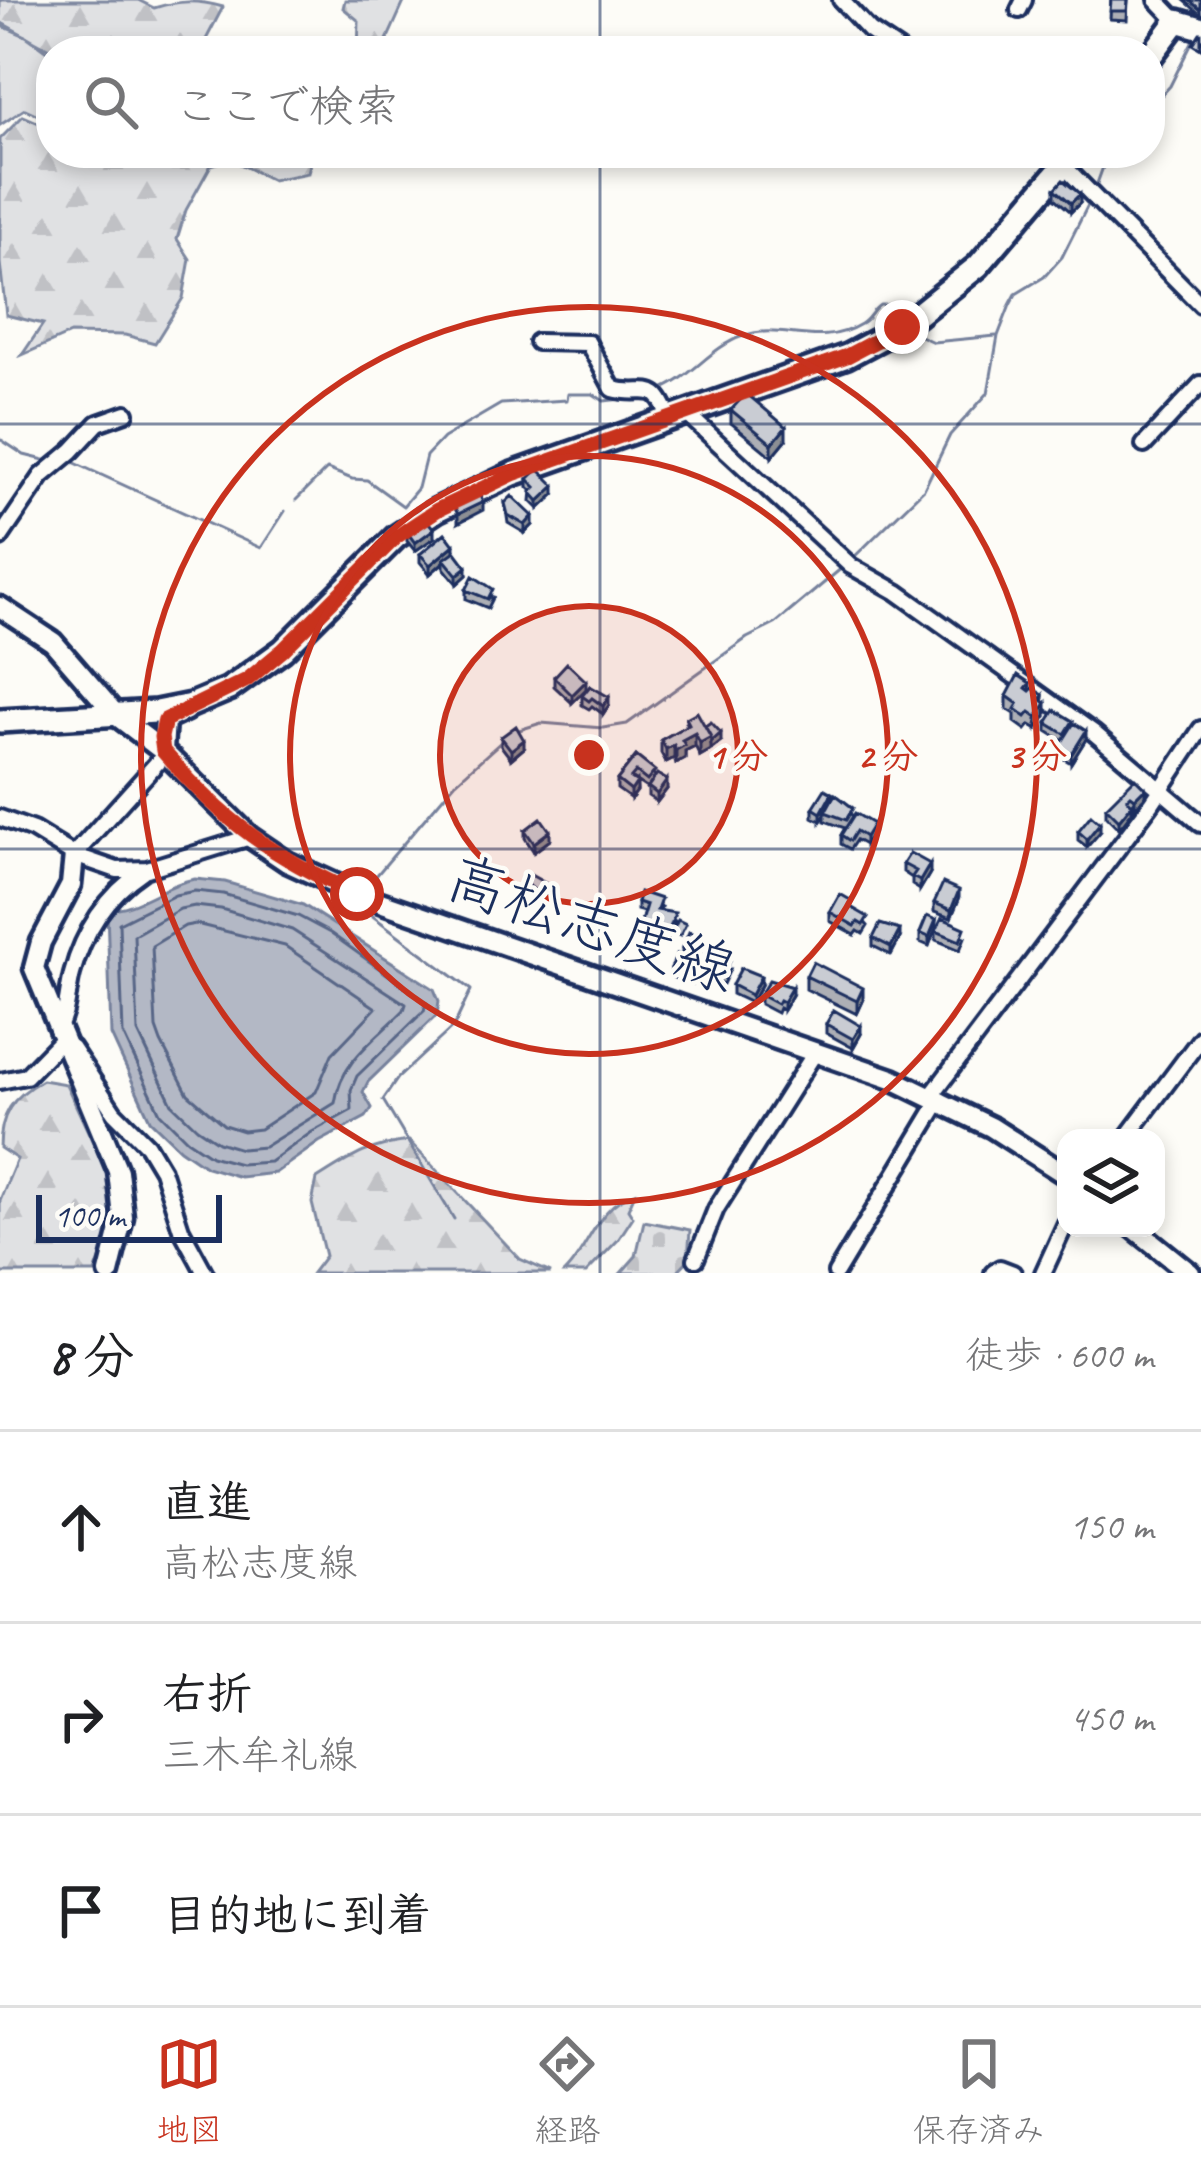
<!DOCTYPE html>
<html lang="ja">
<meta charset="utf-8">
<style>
:root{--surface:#fff;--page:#f2f2f2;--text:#202124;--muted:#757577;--line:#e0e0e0;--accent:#c8321e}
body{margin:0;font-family:Caveat,"Klee One",sans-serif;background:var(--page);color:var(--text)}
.controls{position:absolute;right:36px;bottom:36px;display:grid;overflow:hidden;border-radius:24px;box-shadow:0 6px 18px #0003}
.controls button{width:108px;height:108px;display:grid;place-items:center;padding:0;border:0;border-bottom:3px solid var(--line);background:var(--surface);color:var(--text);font:60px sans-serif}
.scale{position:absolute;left:36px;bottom:30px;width:186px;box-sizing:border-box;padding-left:12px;border:6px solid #1b2f5e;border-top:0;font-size:33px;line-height:42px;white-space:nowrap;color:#1b2f5e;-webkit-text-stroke:9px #fdfcf7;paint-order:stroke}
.stop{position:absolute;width:36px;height:36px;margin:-27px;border:9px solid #c8321e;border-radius:50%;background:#fff}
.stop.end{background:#c8321e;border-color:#fff;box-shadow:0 3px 12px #0008}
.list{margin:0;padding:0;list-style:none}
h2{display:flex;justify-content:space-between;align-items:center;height:156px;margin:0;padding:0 48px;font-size:51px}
h2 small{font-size:39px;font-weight:400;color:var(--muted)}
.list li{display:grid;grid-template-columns:78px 1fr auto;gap:36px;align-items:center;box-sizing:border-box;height:192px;padding:0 48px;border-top:3px solid var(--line)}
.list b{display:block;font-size:45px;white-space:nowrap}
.list p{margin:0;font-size:39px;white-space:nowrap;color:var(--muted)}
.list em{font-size:39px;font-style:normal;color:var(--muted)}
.icon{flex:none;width:66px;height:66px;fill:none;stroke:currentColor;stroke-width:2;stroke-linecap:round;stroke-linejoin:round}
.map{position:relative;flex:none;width:1201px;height:1273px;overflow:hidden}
.search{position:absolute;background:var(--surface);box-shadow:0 6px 18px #0003;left:36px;right:36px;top:36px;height:132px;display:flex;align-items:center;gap:30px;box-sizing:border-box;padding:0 42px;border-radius:48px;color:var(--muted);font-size:45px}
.sheet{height:732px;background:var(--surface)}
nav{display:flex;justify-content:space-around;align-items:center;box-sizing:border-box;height:168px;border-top:3px solid var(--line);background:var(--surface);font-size:33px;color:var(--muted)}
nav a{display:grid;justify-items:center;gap:6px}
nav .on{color:var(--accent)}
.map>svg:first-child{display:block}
</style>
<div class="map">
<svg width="1201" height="1273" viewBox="0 0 1201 1273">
<defs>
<pattern id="forest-firs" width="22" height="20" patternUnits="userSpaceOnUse" patternTransform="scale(3)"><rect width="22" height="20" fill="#e0e1e3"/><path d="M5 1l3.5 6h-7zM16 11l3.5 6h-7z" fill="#c0c1c5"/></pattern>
<pattern id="cemetery-stones" width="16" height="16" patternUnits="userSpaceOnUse" patternTransform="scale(3)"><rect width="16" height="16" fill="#e0e1e3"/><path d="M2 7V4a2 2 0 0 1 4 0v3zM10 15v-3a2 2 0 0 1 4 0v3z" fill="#c0c1c5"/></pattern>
</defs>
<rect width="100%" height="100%" fill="#fdfcf7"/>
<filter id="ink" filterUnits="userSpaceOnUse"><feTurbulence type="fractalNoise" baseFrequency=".00833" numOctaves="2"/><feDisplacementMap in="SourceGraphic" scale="24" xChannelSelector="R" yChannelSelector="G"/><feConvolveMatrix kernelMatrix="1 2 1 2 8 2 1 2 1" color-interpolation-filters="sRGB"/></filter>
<g filter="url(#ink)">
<path fill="url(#forest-firs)" stroke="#7e88a0" stroke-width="3" d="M0,0H138L154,8C180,0 197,0 223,7L200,51H53L0,22Z
M345,0H405L382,51H358L359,21L343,8Z
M23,116L51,128V153H312L308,173L272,180L230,159L211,165L186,210L177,239L190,259L183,298L155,343L125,335L70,334L22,355L43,324L6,315L0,263V139Z
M42,1080L66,1084L112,1183L115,1219L95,1273H0V1200L17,1159L0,1148C0,1114 12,1097 42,1080Z
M409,1141L520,1259L551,1273H312L325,1256L312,1203L317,1179C352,1157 367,1146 409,1141Z
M635,1193L628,1209L633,1217L618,1240L586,1273H564C590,1248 596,1205 635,1193Z"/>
<path fill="url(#cemetery-stones)" stroke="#7e88a0" stroke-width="3" d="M644,1221L690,1230L688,1260L676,1273H621L636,1256Z"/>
<path fill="#e0e1e3" stroke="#7e88a0" stroke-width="3" d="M0,25L26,36L51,54V121L25,109L0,125Z"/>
<path fill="#b3b8c5" stroke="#76819c" stroke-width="3" d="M195,879L225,882L303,905L434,989L439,1001L437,1015L368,1082L363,1092L372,1108L366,1117L319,1142L275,1173L240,1177L206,1167L180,1149L150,1120L111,1035L107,909C137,910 164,884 195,879Z"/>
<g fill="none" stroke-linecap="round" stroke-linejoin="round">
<path stroke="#586687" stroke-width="3" d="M195,891L223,894L298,916L330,933L426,1002L424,1011L357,1076L351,1090L352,1110L312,1132L270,1162L240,1164L211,1156L187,1140L160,1113L123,1034L119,923L175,895Z
M195,906L221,909L292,930L406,1004L404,1010C375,1040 341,1060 335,1103L264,1147L241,1149L218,1142L197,1128L172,1104L138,1032L134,935L180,909Z
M196,924L285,946L376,1008L332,1054L316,1092L260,1129L243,1131L224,1125L188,1094L161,1042L156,1028L152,946L185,926Z"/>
<path stroke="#76819c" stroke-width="3" d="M1150,108L1170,86L1196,34
M1094,192L1108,153
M912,332L933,342L996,336
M657,391C689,381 710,347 743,336C782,322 818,350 861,324C870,319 871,311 880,305H888L898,316
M0,439L24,455L52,462
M73,462L261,548L285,511
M296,500L327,469L352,479L367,480L403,506L418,488L426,456L443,438L501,404L567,400L568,394H593L604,401L630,398
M850,561L924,489L950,435L988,393L998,336L1010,305L1016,294L1044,277L1062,257L1090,201
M516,731L541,723L603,728L627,724L747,638L775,624L843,567
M370,883L455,783L503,740
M358,905L471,990L454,1026L398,1078L383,1100L454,1219"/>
<g stroke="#1b2f5e" stroke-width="22">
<path id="street" d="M841,0L870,31L900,51
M1157,0L1177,21
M1019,10L1024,0
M1051,153L1201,305
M537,342L588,343L613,389C648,398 654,376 670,420
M687,414L851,566L897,592L1094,733L1201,824
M1144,445L1201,384
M0,538L42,476L72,451L98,423L126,413
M0,818L33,830L74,855L117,870L147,869L250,837
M74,855L165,754
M57,1030C68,1014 67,993 72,974C83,932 107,895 143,871
M0,1081L26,1076L61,1040L72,1048L114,1112L147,1145L162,1170L181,1229L205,1273
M931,1096L1152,803L1201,729
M1126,1138L1201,1038
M696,1259L716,1209L816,1051
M836,1273L940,1100
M993,1273L1000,1268L1013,1273
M1043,1273L1066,1223"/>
</g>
<g stroke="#1b2f5e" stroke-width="27">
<path id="secondary" d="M0,607L53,642L117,716L163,751L250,837L287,862L357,894L892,1079L991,1127L1066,1175
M163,751L165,720L186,710
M74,855L71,885L41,942L34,968L118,1171L123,1217L109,1273
M1134,1228L1190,1273"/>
</g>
<g stroke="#1b2f5e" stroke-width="30">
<path id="primary" d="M1150,57L1177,21L1201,28
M0,721L156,712L191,705L229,689L283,650L396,537L437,510L513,474L847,356L902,327L978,266L1074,153"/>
</g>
<use href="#street" stroke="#fdfcf7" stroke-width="14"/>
<use href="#secondary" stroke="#fdfcf7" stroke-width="18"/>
<use href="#primary" stroke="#fdfcf7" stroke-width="21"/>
</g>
<path fill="#adafb5" stroke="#1b2f5e" stroke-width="3" d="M1111,0H1128L1127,20L1110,19Z
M1184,0H1201V15Z
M1055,189L1080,203L1071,212L1055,198Z
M731,410L786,440L772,457L731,423Z
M528,479L555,494L539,509L531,501L532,491L528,487Z
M505,503L533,525L525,533L508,523Z
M407,532L434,538L415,551L407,541Z
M454,552L467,575L457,584L444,568V562L430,574L420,562V554Z
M466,590L493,598L488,608L466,599Z
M554,677L586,689L572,703L554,686Z
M1030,683V691L1043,701L1046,716L1037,729L1030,725L1026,730L1015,722V714L1007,709V696Z
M590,686L609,705L603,714L592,706L589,709L582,705V696Z
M686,718L721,742L700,756L695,746L685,751V758L676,763L674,758L666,762L661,753V740L686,726Z
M1047,723L1073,726L1086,739L1071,763L1059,756V747L1063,741L1047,731Z
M501,737L524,748L511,759L501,746Z
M636,756L667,789L657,802L648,796V789L636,781L637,791L631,799L617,789V780Z
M1145,788V797L1135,807L1131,803L1132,812L1119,829L1106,816V807Z
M832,799L873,832L865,845L856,840L850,849L841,844V835L845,828L825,821V815L821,821L813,817V808Z
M525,830L550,840L534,852L525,838Z
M1078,831L1100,832L1087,847L1078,840Z
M903,864L930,873L920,890L912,885V878L903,872Z
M523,880L547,892L541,905L523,888Z
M959,899L951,918L934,912V903Z
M637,902L661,907L660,910L675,921L668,942L640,934V925L644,912L637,910Z
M852,908L868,926L863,934L858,931L855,935L830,921V912Z
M936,920L929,946L920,942V933Z
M936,931L965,937L960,950L936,940Z
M873,938H900L891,955L873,946Z
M682,948L712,951L705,967L699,964V972L693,984L671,977V968L682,956Z
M710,969H730L723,984L710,978Z
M806,976L863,1001L857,1014L806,989Z
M732,985H761L751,1003L732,994Z
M760,995H792L783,1010L779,1008L777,1013L760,1004Z
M826,1024L861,1034L853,1048L826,1033Z"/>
<path fill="#8d8f94" stroke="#1b2f5e" stroke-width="3" d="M1080,194V203L1071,212V203Z
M786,427V440L772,457V444Z
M555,486V494L539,509V501Z
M483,502V510L458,523V514Z
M533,516V525L525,533V525Z
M434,529V538L415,551V543Z
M454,545V553L430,574V565Z
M467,567V575L457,584V575Z
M586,681V689L572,703V695Z
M1043,695V707L1046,703V716L1037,729V717L1040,699Z
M609,697V705L603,714V706Z
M1086,731V739L1071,763V755Z
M695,733V746L685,751V758L676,763V750L682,740Z
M721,733V742L711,750V742Z
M711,737V750L700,756V743Z
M524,740V748L511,759V750Z
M674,745V758L666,762V749Z
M667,780V789L657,802V794Z
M637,782V791L631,799V791Z
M1145,788V797L1135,807V798Z
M832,793V802L821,821V813Z
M1132,804V812L1119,829V820Z
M1100,823V832L1087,847V839Z
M873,824V832L865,845V837Z
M550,831V840L534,852V843Z
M930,864V873L920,890V881Z
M959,890V899L951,918V910Z
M936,920V928L929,946V937Z
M900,930V938L891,955V947Z
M761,976V985L751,1003V995Z
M792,987V995L783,1010V1002Z
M863,988V1001L857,1014V1001Z
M861,1026V1034L853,1048V1039Z"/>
<path fill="#c9ccd3" stroke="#1b2f5e" stroke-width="3" d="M1111,0H1128L1127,11H1110Z
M1189,0H1201V10Z
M1200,33H1201V49L1193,44Z
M1063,180L1080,194L1071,203L1055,189Z
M746,393L786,427L772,444L731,410Z
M538,469L555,486L539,501L531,492L536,487L528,479Z
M477,489L483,502L458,514L451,502Z
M512,496L533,516L525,525L508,515L505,503Z
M426,519L434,529L415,543L407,532Z
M445,533L454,545L430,565L420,554Z
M455,551L467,567L457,575L444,559Z
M473,576L493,589L488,599L466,590Z
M567,663L586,681L572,695L554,677Z
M1018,675L1030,683L1026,688L1030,691L1033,688L1043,695L1040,699L1046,703L1037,717L1030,712L1026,717L1015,709L1018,704L1007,696Z
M590,686L609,697L603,706L592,698L589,701L582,696Z
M1055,710L1073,721L1065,734L1047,723Z
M697,712L711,737L700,743L695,733L682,740L685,745L676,750L674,745L666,749L661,740L689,724L686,718Z
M711,722L721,733L711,742V737L705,726Z
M1074,723L1086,731L1071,755L1059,747Z
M516,726L524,740L511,750L501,737Z
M636,756L655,771L647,781L636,772L631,778L637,782L631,791L617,780Z
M657,774L667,780L657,794L648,787Z
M1135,778L1145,788L1135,798L1131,795L1127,799L1132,804L1119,820L1106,807Z
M825,789L832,793L821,813L813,808Z
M835,794L853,808L846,820L825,812Z
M855,813L873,824L865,837L856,831L850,841L841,835Z
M1091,815L1100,823L1087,839L1078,831Z
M541,818L550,831L534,843L525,830Z
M910,853L930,864L920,881L912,877L916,871L903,864Z
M529,874L547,884L541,896L523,880Z
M943,883L959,890L951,910L934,903Z
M640,892L661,899L657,910L675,913L668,934L640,925L646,905L637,902Z
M840,894L852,901L849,906L868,917L863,925L858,922L855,926L830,912Z
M927,916L936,920L929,937L920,933Z
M942,918L965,928L960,941L936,931Z
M678,920L686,924L680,936L672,932Z
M880,924L900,930L891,947L873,938Z
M689,932L712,942L705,958L682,948Z
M677,954L699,963L693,976L671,968Z
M717,955L730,961L723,975L710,969Z
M813,962L863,988L857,1001L806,976Z
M741,968L761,976L751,995L732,985Z
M769,980L792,987L783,1002L779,1000L777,1004L760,995Z
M834,1010L861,1026L853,1039L826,1024Z"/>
</g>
<g fill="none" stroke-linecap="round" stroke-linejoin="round" filter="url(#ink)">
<path stroke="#c8321e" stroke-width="15" d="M357,894C273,857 223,821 163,751L161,737L165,720L247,680L283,650L396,537L437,510L513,474L847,356L902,327"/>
</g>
<path fill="none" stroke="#1b2f5e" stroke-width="3" stroke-opacity="0.55" d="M600,0V51M600,153V1273M0,424H1201M0,849H1201"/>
<circle cx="589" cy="755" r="149" fill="#c8321e" fill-opacity=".12"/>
<g fill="none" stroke="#c8321e" stroke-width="6">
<circle cx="589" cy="755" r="149"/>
<circle cx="589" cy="755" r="299"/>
<circle cx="589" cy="755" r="448"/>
</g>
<g text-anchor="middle" stroke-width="9" stroke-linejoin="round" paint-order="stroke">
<g font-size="60" fill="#1b2f5e" stroke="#fdfcf7">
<text transform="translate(592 923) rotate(19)" y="21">高松志度線</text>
</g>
</g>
<circle cx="589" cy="755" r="18" fill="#c8321e" stroke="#fdfcf7" stroke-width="6"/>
<g font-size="36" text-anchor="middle" font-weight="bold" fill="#c8321e" stroke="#fdfcf7" stroke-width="9" stroke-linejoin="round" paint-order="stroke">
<text x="738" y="768">1 分</text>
<text x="888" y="768">2 分</text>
<text x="1037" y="768">3 分</text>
</g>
</svg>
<div class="controls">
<button><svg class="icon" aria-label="layers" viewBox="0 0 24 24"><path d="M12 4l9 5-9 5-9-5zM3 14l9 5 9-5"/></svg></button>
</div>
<div class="scale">100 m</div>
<div class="stop" style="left:357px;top:894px"></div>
<div class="stop end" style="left:902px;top:327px"></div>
<div class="search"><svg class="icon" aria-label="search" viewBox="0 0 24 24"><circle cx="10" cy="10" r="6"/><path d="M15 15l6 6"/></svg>ここで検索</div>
</div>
<section class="sheet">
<h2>8 分<small>徒歩 · 600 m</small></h2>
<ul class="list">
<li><svg class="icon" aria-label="ahead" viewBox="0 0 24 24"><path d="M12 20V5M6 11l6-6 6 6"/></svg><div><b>直進</b><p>高松志度線</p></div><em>150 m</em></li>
<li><svg class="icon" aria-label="right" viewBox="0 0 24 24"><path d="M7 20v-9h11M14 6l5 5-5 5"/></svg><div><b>右折</b><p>三木牟礼線</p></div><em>450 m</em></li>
<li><svg class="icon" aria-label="arrive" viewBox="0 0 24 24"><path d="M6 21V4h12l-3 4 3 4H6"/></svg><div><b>目的地に到着</b></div></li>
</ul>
</section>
<nav>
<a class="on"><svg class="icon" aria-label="map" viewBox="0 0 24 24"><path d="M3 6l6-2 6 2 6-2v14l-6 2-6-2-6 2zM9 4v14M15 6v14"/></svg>地図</a>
<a><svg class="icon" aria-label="directions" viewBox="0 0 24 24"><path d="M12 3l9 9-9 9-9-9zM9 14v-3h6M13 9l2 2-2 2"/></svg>経路</a>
<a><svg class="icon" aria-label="saved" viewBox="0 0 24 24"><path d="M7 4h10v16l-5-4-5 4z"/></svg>保存済み</a>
</nav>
